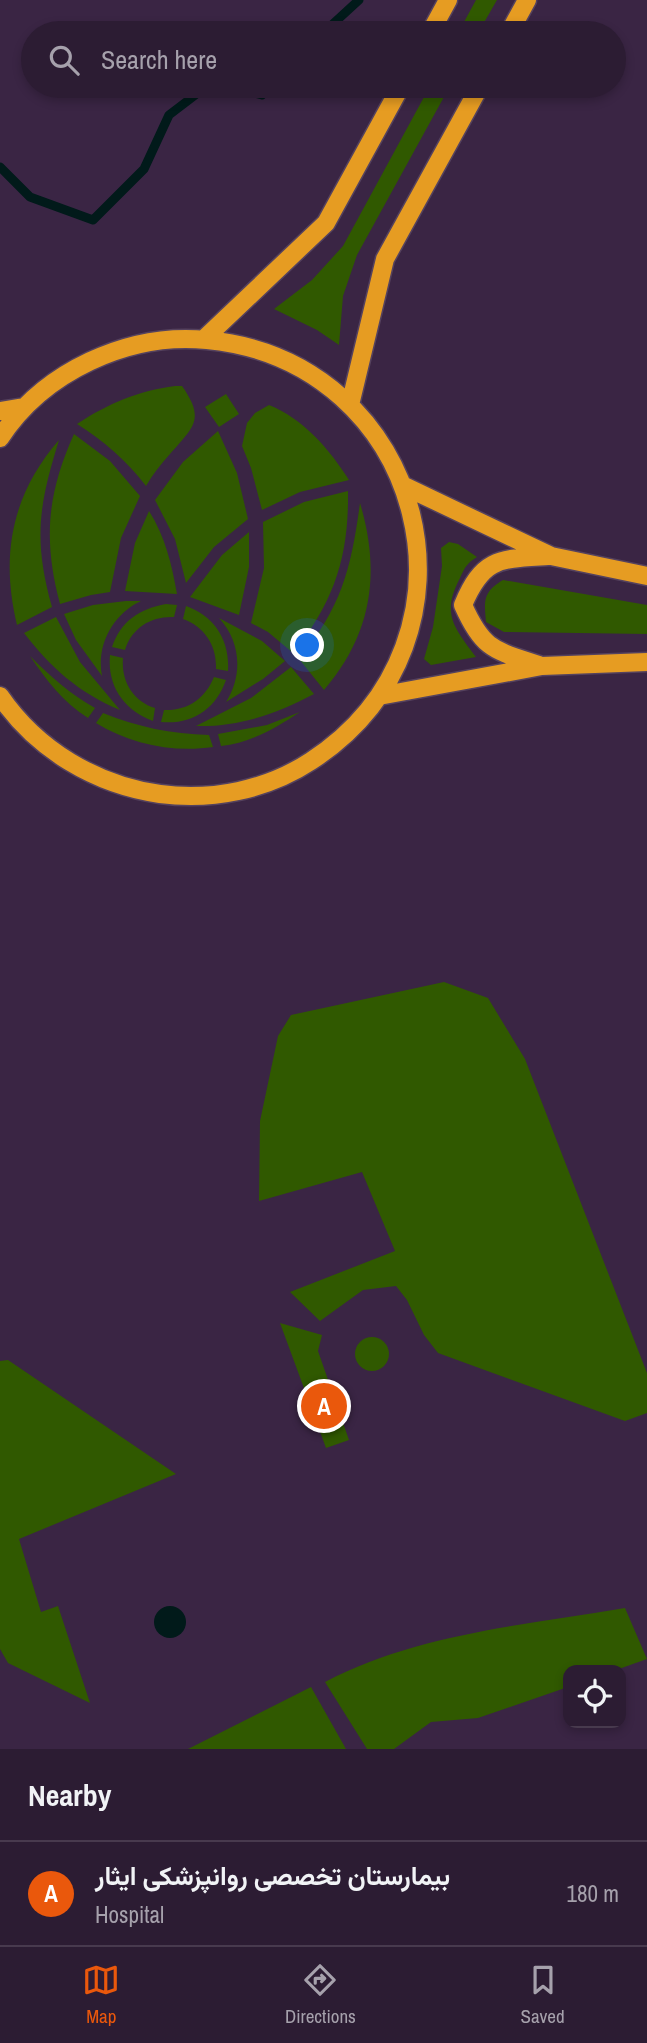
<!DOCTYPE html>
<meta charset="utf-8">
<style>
:root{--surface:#2c1c33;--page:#34253b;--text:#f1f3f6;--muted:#a6a1ac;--line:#483a4e;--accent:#ea580c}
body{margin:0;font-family:"Archivo Narrow",Vazirmatn,sans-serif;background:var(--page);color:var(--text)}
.controls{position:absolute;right:21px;bottom:21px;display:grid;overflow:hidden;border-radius:14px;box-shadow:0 4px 10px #0003}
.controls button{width:63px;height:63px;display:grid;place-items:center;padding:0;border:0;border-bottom:2px solid var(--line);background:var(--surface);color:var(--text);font:35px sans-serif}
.you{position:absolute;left:308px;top:646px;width:24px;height:24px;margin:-18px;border:5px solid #fff;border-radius:50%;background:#1a73e8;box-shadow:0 0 0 10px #1a73e833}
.badge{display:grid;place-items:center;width:46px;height:46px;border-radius:50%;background:var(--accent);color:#fff;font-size:23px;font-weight:700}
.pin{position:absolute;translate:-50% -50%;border:4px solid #fff;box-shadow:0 2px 7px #0006}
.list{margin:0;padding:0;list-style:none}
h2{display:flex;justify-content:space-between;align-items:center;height:91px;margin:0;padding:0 28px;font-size:30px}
h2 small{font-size:23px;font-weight:400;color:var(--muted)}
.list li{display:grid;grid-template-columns:46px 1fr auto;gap:21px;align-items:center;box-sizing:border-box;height:105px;padding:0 28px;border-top:2px solid var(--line)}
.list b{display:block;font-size:26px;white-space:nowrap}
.list p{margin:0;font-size:23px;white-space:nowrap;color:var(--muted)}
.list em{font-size:23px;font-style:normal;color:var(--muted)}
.icon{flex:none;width:38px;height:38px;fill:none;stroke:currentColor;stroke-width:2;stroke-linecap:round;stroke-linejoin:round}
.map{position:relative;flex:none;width:647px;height:1749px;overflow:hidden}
.search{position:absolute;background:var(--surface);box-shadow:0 4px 10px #0003;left:21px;right:21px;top:21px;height:77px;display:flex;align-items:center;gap:18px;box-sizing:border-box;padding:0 24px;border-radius:38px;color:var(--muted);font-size:26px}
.sheet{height:196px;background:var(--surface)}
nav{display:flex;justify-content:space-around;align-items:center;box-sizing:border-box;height:98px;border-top:2px solid var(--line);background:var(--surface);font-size:19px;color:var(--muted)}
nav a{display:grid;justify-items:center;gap:4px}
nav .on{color:var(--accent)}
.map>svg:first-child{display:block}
</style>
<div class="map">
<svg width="647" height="1749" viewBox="0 0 647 1749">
<rect width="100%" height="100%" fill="#3a2544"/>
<path fill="#305900" d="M476,0H497L478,33H458Z
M430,86H450L357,255L343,296L339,345L317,330L274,309L312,280L343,246Z
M175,386H182C206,420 193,427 170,454C161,464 153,474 146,486C126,460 104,441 77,424C109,403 138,391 175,386Z
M226,394L239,414L219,427L205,407Z
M269,405C304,419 330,450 349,480L300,492L262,510L251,468L242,446L247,423L255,413Z
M218,431L237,473L248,519L214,547L186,583L175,539L155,500L183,462Z
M74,434L110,461L140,496L121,538L110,592L91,595L60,604C43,540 47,494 74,434Z
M59,440C39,505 33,539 52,607L17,625C0,555 12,494 59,440Z
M348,491C349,557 334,602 293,653L268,632L251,623L264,568L263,522L304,502Z
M360,503C381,573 372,634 324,690L299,659C342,606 351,569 360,503Z
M149,511C165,536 172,565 177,594L125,591L135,543Z
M249,532V567L239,615L190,597L222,555Z
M449,542L458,544L477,557C467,563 465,567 460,578C441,614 454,627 476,657L431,665L424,659L433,627L442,566L441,548Z
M503,580L647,605V634L504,632L486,622C484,600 483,592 503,580Z
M126,601H141C113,614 96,645 102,676L76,640L64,614L93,605Z
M166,604L177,605L174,617C152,616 132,627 125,650L112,647C121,621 139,609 166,604Z
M186,606C215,616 230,641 228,671L216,669C217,646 205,627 183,619Z
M56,617L80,662L120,710C79,693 50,667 24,633Z
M219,618L262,641L285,661L263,679L226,702C243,675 241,642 219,618Z
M110,655L123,658C121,681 133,701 155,708L153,721C124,710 107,686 110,655Z
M30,656C50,676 70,694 95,708L88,718C63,702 46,680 30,656Z
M291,667L314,694C276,714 239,727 196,726L251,698Z
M214,677L226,680C216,709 192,725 161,722L164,710C187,711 205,699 214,677Z
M300,712C276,728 250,743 221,746L218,734L267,725Z
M103,713C138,727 171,734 209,735L213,747C173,753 130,744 96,723Z
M444,982L488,998L525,1059L647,1373V1413L625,1421L438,1353L424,1335L407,1300L396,1286L363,1290L320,1321L290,1292L395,1251L362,1172L259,1201L260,1121L278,1036L291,1015Z
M280,1323L322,1335L318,1351L349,1440L326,1448Z
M355 1354a17 17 0 1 1 34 0a17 17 0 1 1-34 0Z
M8,1360L176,1474L19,1539L41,1612L58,1606L90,1703L8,1663L0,1649V1361Z
M625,1608L647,1659L616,1670H568V1687L478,1718L431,1722L394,1749H367L325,1682C416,1634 524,1625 625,1608Z
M311,1687L346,1749H188Z"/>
<path fill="#011a1a" d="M154 1622a16 16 0 1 1 32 0a16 16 0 1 1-32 0Z"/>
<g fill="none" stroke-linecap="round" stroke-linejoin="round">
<path stroke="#011a1a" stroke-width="9" d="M323,33L359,0
M227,86L262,95L270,86
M0,167L30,197L93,220L144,169L169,115L207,86"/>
<g stroke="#55425e" stroke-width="21">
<path id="major" d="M430,33L448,0
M509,33L527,0
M204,339L326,223L401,86
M350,405L385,259L480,86
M0,411L25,407
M0,438C43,372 128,332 207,340C426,361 497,640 311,761C267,790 212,801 160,794C96,785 37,750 0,696
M404,486L551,556L647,576
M539,665C494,650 483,650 463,605C483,557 500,559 548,556
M379,696L542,666L647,662"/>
</g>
<use href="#major" stroke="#e69c22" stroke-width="18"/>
</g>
</svg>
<div class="controls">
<button><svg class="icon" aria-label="locate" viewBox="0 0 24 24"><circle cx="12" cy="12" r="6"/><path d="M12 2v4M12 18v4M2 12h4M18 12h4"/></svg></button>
</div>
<div class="you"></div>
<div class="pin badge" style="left:324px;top:1406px">A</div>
<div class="search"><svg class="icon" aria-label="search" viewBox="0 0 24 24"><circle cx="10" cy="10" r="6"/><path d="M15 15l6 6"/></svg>Search here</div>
</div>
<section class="sheet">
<h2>Nearby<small></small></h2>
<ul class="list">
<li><span class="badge">A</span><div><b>بیمارستان تخصصی روانپزشکی ایثار</b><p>Hospital</p></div><em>180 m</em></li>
</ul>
</section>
<nav>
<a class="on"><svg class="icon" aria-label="map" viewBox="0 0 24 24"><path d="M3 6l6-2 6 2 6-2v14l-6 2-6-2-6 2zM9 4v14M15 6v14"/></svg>Map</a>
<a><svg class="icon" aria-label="directions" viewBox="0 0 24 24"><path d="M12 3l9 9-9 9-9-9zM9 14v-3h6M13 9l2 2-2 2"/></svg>Directions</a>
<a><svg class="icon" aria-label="saved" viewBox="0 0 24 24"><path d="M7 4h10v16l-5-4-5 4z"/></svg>Saved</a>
</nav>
